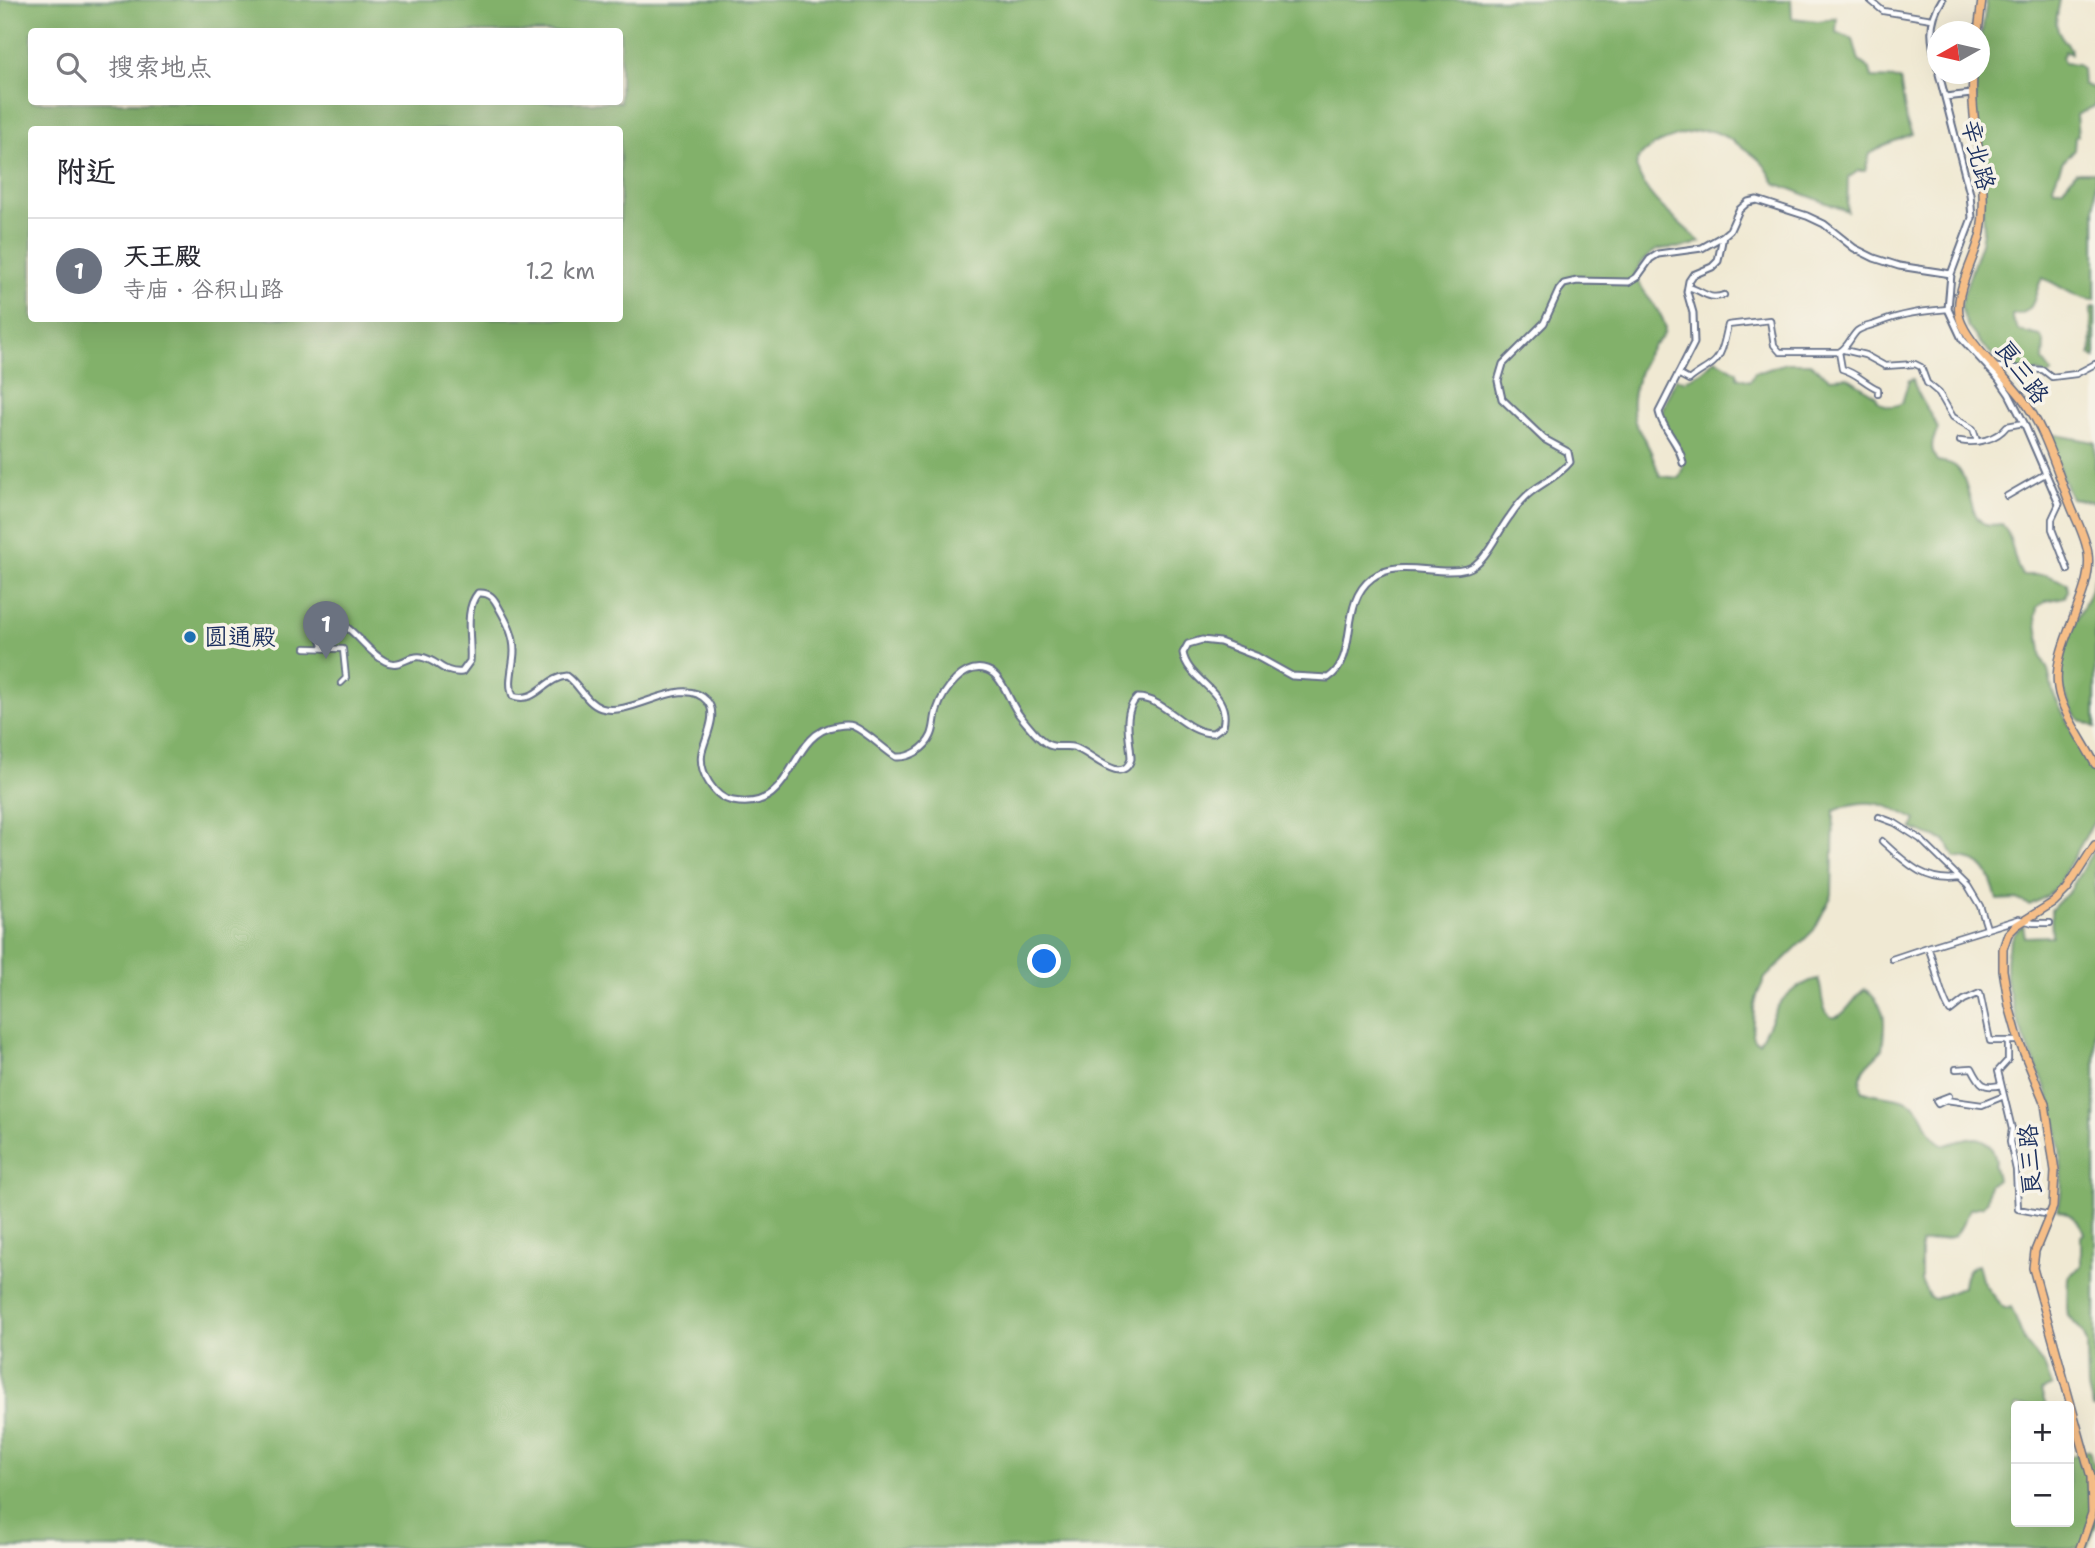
<!DOCTYPE html>
<html lang="zh">
<meta charset="utf-8">
<style>
:root{--surface:#fff;--page:#f7f7f7;--text:#2b2b33;--muted:#7c7c81;--line:#e1e1e2;--accent:#ea580c}
body{margin:0;font-family:"Shantell Sans","LXGW WenKai TC",sans-serif;background:var(--page);color:var(--text)}
.controls{position:absolute;right:21px;bottom:21px;display:grid;overflow:hidden;border-radius:7px;box-shadow:0 7px 28px #0002}
.controls button{width:63px;height:63px;display:grid;place-items:center;padding:0;border:0;border-bottom:2px solid var(--line);background:var(--surface);color:var(--text);font:35px sans-serif}
.compass{position:absolute;left:1927px;top:21px;width:63px;height:63px;border-radius:50%;background:var(--surface);box-shadow:0 7px 28px #0002;rotate:262deg}
.you{position:absolute;left:1045px;top:962px;width:24px;height:24px;margin:-18px;border:5px solid #fff;border-radius:50%;background:#1a73e8;box-shadow:0 0 0 10px #1a73e833}
.badge{display:grid;place-items:center;width:46px;height:46px;border-radius:50%;background:var(--accent);color:#fff;font-size:23px;font-weight:700}
.pin{position:absolute;translate:-50% -58px;filter:drop-shadow(0 2px 4px #0008)}
.pin::after{content:'';position:absolute;top:37px;width:24px;height:21px;background:inherit;clip-path:polygon(0 0,100% 0,50% 100%)}
.list{margin:0;padding:0;list-style:none}
h2{display:flex;justify-content:space-between;align-items:center;height:91px;margin:0;padding:0 28px;font-size:30px}
h2 small{font-size:23px;font-weight:400;color:var(--muted)}
.list li{display:grid;grid-template-columns:46px 1fr auto;gap:21px;align-items:center;box-sizing:border-box;height:105px;padding:0 28px;border-top:2px solid var(--line)}
.list b{display:block;font-size:26px;white-space:nowrap}
.list p{margin:0;font-size:23px;white-space:nowrap;color:var(--muted)}
.list em{font-size:23px;font-style:normal;color:var(--muted)}
.icon{flex:none;width:38px;height:38px;fill:none;stroke:currentColor;stroke-width:2;stroke-linecap:round;stroke-linejoin:round}
.map{position:relative;flex:none;width:2095px;height:1548px;overflow:hidden}
.search{position:absolute;background:var(--surface);box-shadow:0 7px 28px #0002;left:28px;top:28px;width:595px;height:77px;display:flex;align-items:center;gap:18px;box-sizing:border-box;padding:0 24px;border-radius:7px;color:var(--muted);font-size:26px}
.panel{position:absolute;background:var(--surface);box-shadow:0 7px 28px #0002;left:28px;top:126px;width:595px;height:196px;border-radius:7px}
.map>svg:first-child{display:block}
</style>
<div class="map">
<svg width="2095" height="1548" viewBox="0 0 2095 1548">
<rect width="100%" height="100%" fill="#f7f3e8"/>
<filter id="ink" filterUnits="userSpaceOnUse"><feTurbulence type="fractalNoise" baseFrequency=".0143" numOctaves="2"/><feDisplacementMap in="SourceGraphic" scale="14" xChannelSelector="R" yChannelSelector="G"/><feConvolveMatrix kernelMatrix="1 2 1 2 8 2 1 2 1" color-interpolation-filters="sRGB"/></filter>
<filter id="wash" filterUnits="userSpaceOnUse"><feTurbulence type="fractalNoise" baseFrequency=".00686" numOctaves="4" result="noise"/><feDisplacementMap in="SourceGraphic" scale="28" xChannelSelector="R" yChannelSelector="G"/><feGaussianBlur stdDeviation="1.57" result="paint"/><feColorMatrix in="noise" values="0 0 0 0 0 0 0 0 0 0 0 0 0 0 0 0 0 1.4 0 .05"/><feComposite in="paint" operator="in"/></filter>
<g filter="url(#wash)">
<rect width="100%" height="100%" fill="#f0e9d3"/>
<path fill="#82b16b" stroke="#4e7064" stroke-width="2" fill-rule="evenodd" d="M0,0H1791L1792,18L1818,21L1837,18L1836,32L1853,39L1859,61L1870,69L1872,78L1900,79L1907,123L1912,134L1885,145L1870,154L1865,171H1858L1848,178L1847,211L1775,183C1771,177 1768,170 1764,165C1755,154 1728,137 1715,132C1698,125 1629,147 1637,169C1647,201 1678,219 1700,242C1668,257 1659,234 1635,273C1640,293 1665,312 1665,329C1664,340 1652,344 1647,354C1638,375 1628,398 1635,422C1639,432 1646,441 1650,450C1654,458 1656,467 1660,476L1679,478L1683,467L1680,457L1660,414L1676,378L1684,381L1703,371L1715,359L1737,372V377L1750,381L1755,372L1763,371L1786,363H1810L1829,378L1847,377L1876,396L1878,401C1886,407 1893,408 1902,403L1909,380L1913,379C1917,398 1931,411 1938,429C1932,441 1929,448 1937,461C1942,462 1949,462 1953,465C1971,474 1967,517 1985,524C1990,526 1997,524 2002,524C2015,540 2011,559 2022,575H2046L2067,583L2068,590L2065,597L2046,601L2037,607L2036,617L2042,658L2048,670L2053,693L2095,776V820L2057,886L2047,896L2030,905L2016,899L1997,900C1991,875 1984,857 1955,858L1946,841L1912,829L1916,820C1885,804 1868,795 1834,811L1832,895L1814,930L1765,978L1758,993L1754,1008L1752,1035L1754,1040L1759,1042C1774,1020 1772,1003 1797,988C1804,984 1810,980 1818,979C1823,990 1820,1003 1827,1013C1839,1030 1856,993 1865,989C1889,1009 1885,1022 1882,1050C1870,1063 1856,1069 1862,1090C1878,1098 1903,1094 1916,1107C1929,1120 1926,1138 1945,1145C1970,1139 1986,1128 1996,1159L1994,1166L1997,1179L1989,1185L1987,1200L1983,1206L1970,1209C1965,1216 1962,1229 1955,1235C1949,1241 1931,1239 1921,1244V1281L1930,1298L1935,1299L1963,1287C1964,1276 1966,1268 1978,1265C1980,1270 1981,1278 1983,1282C1986,1287 2001,1307 2006,1309L2011,1307L2025,1342L2045,1367L2052,1386L2041,1391L2046,1406H2016V1522H2069V1457L2089,1450L2095,1472V1526L2087,1548H0ZM32,32H620V102H32ZM32,130H620V318H32Z
M1987,0H2060C2054,28 2054,27 2071,49V54L2065,51L2062,58L2064,63L2077,64L2082,69L2083,84L2095,89V106L2076,115L2078,136L2075,137L2074,150L2062,163L2053,186L2054,189H2062L2076,172H2095V300C2075,300 2060,284 2042,278C2032,297 2038,313 2012,315V319L2019,331L2040,336L2044,341L2043,361L2052,373L2047,376L2039,372L2020,374L2000,362L1983,346L1968,327L1963,314L1961,307L1964,293L1981,243L1984,224L1974,109L1976,74H1980V46Z
M2095,306V358L2090,355C2094,348 2090,320 2091,308Z
M2050,434L2095,442V502L2071,498L2046,436Z
M2095,576V727C2075,719 2075,717 2067,698C2047,655 2085,616 2095,576Z
M2095,848V1408H2093L2088,1388L2087,1343L2083,1332L2068,1316L2067,1307L2068,1277L2081,1266V1236L2084,1234C2081,1220 2069,1214 2058,1209C2067,1179 2058,1121 2047,1091C2032,1050 1979,962 2023,925L2025,937L2052,936L2051,910L2070,890Z"/>
</g>
<g filter="url(#ink)">
<g fill="none" stroke-linecap="round" stroke-linejoin="round">
<g stroke="#667087" stroke-width="8">
<path id="minor" d="M1870,0L1883,11L1932,19
M1688,287C1702,290 1708,301 1724,295
M1844,350L1865,355L1885,366L1915,364L1921,367L1927,383L1939,393L1953,417L1973,429L1977,441
M1997,367L2043,370L2052,377L2076,374L2095,364
M1678,374L1689,380C1697,373 1706,369 1713,363C1723,355 1725,337 1728,325L1770,320L1774,345L1780,352H1839
M1878,394V389C1864,383 1857,373 1842,369L1839,352C1848,347 1850,338 1857,331C1864,326 1871,326 1878,323C1901,314 1922,311 1948,309
M1960,441C1977,444 1996,440 2007,426L2024,423
M2007,496L2045,474
M2059,504L2052,519V529L2068,570
M305,648L343,649L346,678L341,683
M1879,817L1895,823L1920,839L1968,886L1980,906L1987,928
M1882,841C1906,863 1925,883 1959,878
M1892,959L1928,947
M2019,1041H1990L1980,993L1964,1000L1950,1011C1938,991 1937,969 1928,947L2019,919L2033,923H2050
M2008,1042V1060L1998,1071L2012,1129L2010,1142L2016,1170L2018,1209L2050,1215
M1956,1069L1972,1068C1980,1084 1983,1089 2001,1085
M1949,1096L1936,1101L1938,1104L1946,1100L1982,1105L2004,1096"/>
</g>
<g stroke="#667087" stroke-width="9">
<path id="tertiary" d="M1938,68C1931,42 1927,23 1942,0
M1939,74L1970,194L1972,218L1951,274L1948,309L1962,339L1998,378L2009,394L2024,423L2059,504
M1945,97L1972,94
M1683,463C1680,443 1663,431 1659,412L1694,343L1693,313L1687,292L1689,281L1693,275L1712,267L1718,261L1723,236L1730,230L1739,210L1748,202L1757,200L1807,216L1824,224L1854,248L1874,258L1899,266L1951,274
M324,648L317,626L322,619C350,617 363,650 385,661C400,669 407,655 421,657C438,660 442,674 462,672L470,661C472,640 463,611 478,593C490,592 494,598 499,608C507,622 514,635 514,651C514,665 507,683 513,696C537,704 545,677 567,676C579,684 586,703 601,708C633,718 682,673 707,701C719,714 705,738 702,752C698,771 714,798 733,801C797,813 786,733 837,726C842,725 848,724 853,726C868,733 882,748 896,757C910,758 925,749 931,736C935,728 934,718 937,710C943,691 964,662 987,670C1004,676 1009,704 1021,717C1029,726 1037,738 1047,744C1056,749 1064,745 1073,747C1089,750 1122,788 1131,759C1131,741 1121,713 1137,698C1166,698 1183,733 1213,733L1223,726C1232,691 1188,682 1183,653L1188,644L1202,640L1220,642L1256,656L1292,676L1328,678C1360,657 1338,604 1372,578C1399,558 1436,577 1467,569C1485,564 1498,531 1510,516C1516,507 1523,498 1531,492C1544,482 1560,475 1570,462L1568,452L1544,439L1502,399L1498,381L1503,364L1544,323L1559,290L1564,284L1577,281L1629,282L1637,277L1650,259L1658,254L1702,248L1723,236"/>
</g>
<g stroke="#667087" stroke-width="10">
<path id="primary" d="M1978,32L1982,0
M1973,74C1969,126 1990,180 1981,232C1976,259 1949,298 1962,324C1974,350 2004,374 2022,398C2045,428 2056,469 2070,504C2076,520 2086,537 2088,554C2094,594 2051,645 2058,688C2061,711 2084,742 2095,764
M2080,1548L2092,1513L2091,1477L2033,1268L2035,1251L2053,1207L2055,1171L2045,1104L2019,1041L2009,1006L2003,970V949L2008,934L2017,925L2054,902L2067,889L2095,845"/>
</g>
<use href="#minor" stroke="#fff" stroke-width="4.5"/>
<use href="#tertiary" stroke="#fff" stroke-width="5"/>
<use href="#primary" stroke="#f6be87" stroke-width="7"/>
</g>
</g>
<circle fill="#1f6fb2" stroke="#f7f3e8" stroke-width="2.5" cx="190" cy="637" r="7"/>
<g text-anchor="middle" stroke-width="7" stroke-linejoin="round" paint-order="stroke">
<g font-size="24" fill="#1b2f5e" stroke="#f7f3e8">
<text transform="translate(1978 155) rotate(76)" y="8">辛北路</text>
<text transform="translate(2022 372) rotate(53)" y="8">良三路</text>
<text transform="translate(2030 1160) rotate(-94)" y="8">良三路</text>
</g>
<g font-size="24" fill="#1b2f5e" stroke="#f7f3e8" text-anchor="start">
<text x="204" y="645">圆通殿</text>
</g>
</g>
</svg>
<div class="controls">
<button>+</button>
<button>−</button>
</div>
<svg class="compass" viewBox="-18 -18 36 36"><path d="M0-13l5 13h-10z" fill="#e53935"/><path d="M0 13l5-13h-10z" fill="#7c7c81"/></svg>
<div class="you"></div>
<div class="pin badge" style="left:326px;top:659px;background:#6b7280">1</div>
<div class="search"><svg class="icon" aria-label="search" viewBox="0 0 24 24"><circle cx="10" cy="10" r="6"/><path d="M15 15l6 6"/></svg>搜索地点</div>
<section class="panel">
<h2>附近<small></small></h2>
<ul class="list">
<li><span class="badge" style="background:#6b7280">1</span><div><b>天王殿</b><p>寺庙 · 谷积山路</p></div><em>1.2 km</em></li>
</ul>
</section>
</div>
